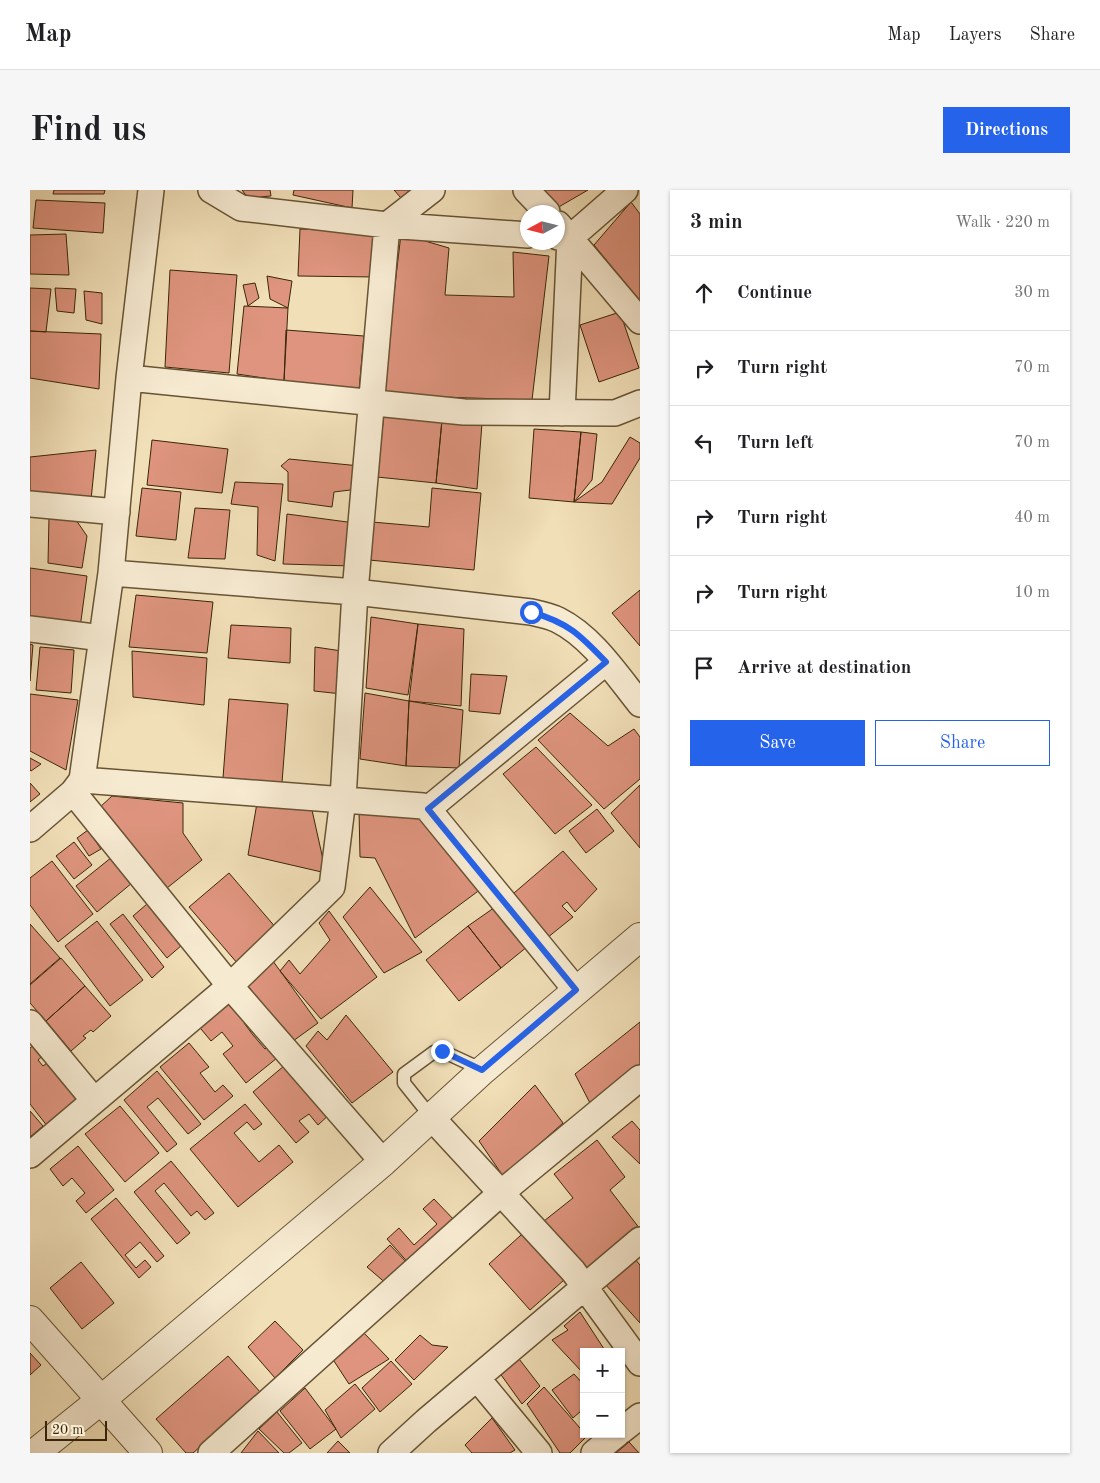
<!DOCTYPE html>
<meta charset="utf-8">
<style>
:root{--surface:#fff;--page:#f6f6f6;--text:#202124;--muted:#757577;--line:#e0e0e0;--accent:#2563eb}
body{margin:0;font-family:"Old Standard TT",serif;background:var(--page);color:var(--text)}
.controls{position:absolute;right:15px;bottom:15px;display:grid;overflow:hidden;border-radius:0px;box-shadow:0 1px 4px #0004}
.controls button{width:45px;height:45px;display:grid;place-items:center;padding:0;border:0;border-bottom:1px solid var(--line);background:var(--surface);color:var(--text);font:25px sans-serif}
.compass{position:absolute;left:490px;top:15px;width:45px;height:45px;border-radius:50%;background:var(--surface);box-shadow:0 1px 4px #0004;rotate:263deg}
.scale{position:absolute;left:15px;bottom:12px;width:62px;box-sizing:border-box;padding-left:5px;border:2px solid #3a2608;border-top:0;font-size:14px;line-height:18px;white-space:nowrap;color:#3a2608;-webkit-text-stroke:4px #f6ead1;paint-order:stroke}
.stop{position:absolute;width:15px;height:15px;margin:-11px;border:4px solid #2563eb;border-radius:50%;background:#fff}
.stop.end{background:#2563eb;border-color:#fff;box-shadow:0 1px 5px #0008}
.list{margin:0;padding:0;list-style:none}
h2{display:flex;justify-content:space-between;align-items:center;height:65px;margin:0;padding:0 20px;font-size:21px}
h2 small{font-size:16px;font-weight:400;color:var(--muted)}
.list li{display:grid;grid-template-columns:32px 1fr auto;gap:15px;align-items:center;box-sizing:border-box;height:75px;padding:0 20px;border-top:1px solid var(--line)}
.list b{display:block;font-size:19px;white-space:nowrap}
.list em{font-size:16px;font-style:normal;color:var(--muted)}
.actions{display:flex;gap:10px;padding:15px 20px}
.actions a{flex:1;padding:11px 0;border:1px solid var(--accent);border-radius:0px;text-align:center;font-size:18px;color:var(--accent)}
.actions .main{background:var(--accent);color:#fff}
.icon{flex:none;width:28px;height:28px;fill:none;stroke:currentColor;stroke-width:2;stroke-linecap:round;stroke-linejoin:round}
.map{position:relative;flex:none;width:610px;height:1263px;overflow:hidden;border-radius:0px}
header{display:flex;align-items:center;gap:30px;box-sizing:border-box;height:70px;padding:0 25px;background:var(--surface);border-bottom:1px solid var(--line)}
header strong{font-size:24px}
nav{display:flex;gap:28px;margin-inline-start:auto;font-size:18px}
.intro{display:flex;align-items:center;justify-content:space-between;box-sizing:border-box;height:120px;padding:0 30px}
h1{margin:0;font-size:35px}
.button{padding:12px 22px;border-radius:0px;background:var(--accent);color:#fff;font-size:18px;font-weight:700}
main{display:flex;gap:30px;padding:0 30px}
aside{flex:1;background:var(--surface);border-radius:0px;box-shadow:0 1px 4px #0004}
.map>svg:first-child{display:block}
</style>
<header>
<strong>Map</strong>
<nav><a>Map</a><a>Layers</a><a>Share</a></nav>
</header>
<div class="intro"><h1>Find us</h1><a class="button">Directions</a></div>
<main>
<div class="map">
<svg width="610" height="1263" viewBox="0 0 610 1263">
<rect width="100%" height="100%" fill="#f1dfb8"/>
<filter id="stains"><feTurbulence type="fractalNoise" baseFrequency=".004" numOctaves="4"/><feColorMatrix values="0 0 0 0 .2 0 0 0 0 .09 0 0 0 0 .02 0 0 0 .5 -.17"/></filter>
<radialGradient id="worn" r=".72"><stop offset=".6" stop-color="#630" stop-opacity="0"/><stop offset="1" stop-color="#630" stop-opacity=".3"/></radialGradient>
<path fill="#de947e" stroke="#3a2608" d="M24,0H75L74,4H23Z
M212,0H240L241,6L218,8Z
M264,0H323L322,18L263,5Z
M364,0H380L371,8Z
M513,0H558L527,18Z
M6,10L75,13L73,43L3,38Z
M601,12L610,24V111L564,55Z
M270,39L343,41L346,87L268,86Z
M36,44L39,85L0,84V45Z
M371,44L419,58L415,105L484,107L483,62L519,66L502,210L352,205Z
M140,80L207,85L199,183L135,177Z
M237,86L262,91L258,118L240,109Z
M225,93L229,108L218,116L213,95Z
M0,98L21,99L16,142L0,141Z
M25,98L46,99L44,123L27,121Z
M54,101L72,103V134L56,130Z
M214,116L258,118L254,191L207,184Z
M590,122L609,178L569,192L550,135Z
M256,140L334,146L329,200L254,191Z
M0,141L71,144L69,199L0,188Z
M354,224L412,230L406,293L347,287Z
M412,230L452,233L447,299L406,293Z
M504,239L551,242L544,312L499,308Z
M551,242L567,244L562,290L544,312Z
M600,247L610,253V268L582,314L544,312L572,292Z
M122,250L198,259L192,303L117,295Z
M66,260L61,310L0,308V267Z
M259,269L330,276L328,299L304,302L302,317L258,311V282L251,276Z
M205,292L253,294L245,371L227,365L228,317L201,314Z
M112,298L151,302L146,350L106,346Z
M402,298L451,303L444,380L339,370L342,332L399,337Z
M165,318L200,320L195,369L158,368Z
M257,324L325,333L322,376L253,374Z
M19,327L46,330L57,346L52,378L18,373Z
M0,378L57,386L50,438L0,431Z
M610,400V456L582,423Z
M106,405L183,412L177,463L99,457Z
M341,427L388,434L378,505L336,498Z
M388,434L434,439L431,516L379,511Z
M201,435L261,438L260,473L198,468Z
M0,454L3,455L0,491Z
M10,457L44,460L41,503L6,500Z
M285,457L312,461V504L284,501Z
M102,461L177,468L174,515L103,507Z
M441,484L477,486L470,524L439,521Z
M335,503L379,511L376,576L330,569Z
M0,504L48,510L36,580L0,561Z
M199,509L258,514L252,593L193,588Z
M379,511L433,520L429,578L376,576Z
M540,523L578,556L604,539L610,547V589L574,619L508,550Z
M506,557L562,615L525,644L473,584Z
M0,568L11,574L1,581L0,580Z
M0,593L10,604L0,612Z
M610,595V658L581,623Z
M82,606L153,613V643L172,670L132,702L69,618Z
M227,613L282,620L296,683L218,665Z
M393,617L455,696L385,748L345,668L330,667L329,620Z
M567,619L584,641L556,663L539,641Z
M58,640L71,659L59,666L47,648Z
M44,652L62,675L44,689L26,666Z
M533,661L567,699L545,722L537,712L532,716L543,727L512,752L477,709Z
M82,667L102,693L67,722L46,696Z
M22,671L63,724L28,752L0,715V688Z
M199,683L247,739L208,774L159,717Z
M340,697L392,762L354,783L313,727Z
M117,714L152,755L137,768L103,726Z
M468,715L503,752L471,778L438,736Z
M299,721L347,787L291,829L250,781L259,770L270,784L300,750L289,733Z
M93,724L134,777L122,788L80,734Z
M67,731L113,790L80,816L35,756Z
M0,734L30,768L0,794Z
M438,736L471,778L429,811L396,770Z
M240,767L288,833L263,851L213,790Z
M31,768L55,796L16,831L0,813V795Z
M55,796L81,826L63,842L61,840L53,846L56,848L41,861L16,831Z
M202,803L222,827L214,833L223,845L235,859L243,852L252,864L216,893L193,864L203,856L192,842L181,851L166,833Z
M316,825L363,882L322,913L276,856L288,841L297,850Z
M610,832V877L561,915L545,884Z
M7,852L16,863L8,870L13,876L21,870L52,909L18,937L0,914V858Z
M159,853L179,877L170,883L185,902L193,895L203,906L174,930L130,877Z
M261,870L303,921L288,935L279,924L269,931L279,942L266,953L223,902Z
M127,881L171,934L158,944L128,908L117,917L147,954L137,962L94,910Z
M505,895L533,933L473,986L449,951Z
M215,914L232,934L224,940L217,932L204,943L229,972L249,955L263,972L208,1017L160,959Z
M90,916L129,963L95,992L55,944Z
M0,921L13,936L0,947Z
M602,931L610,940V974L582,947Z
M567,950L595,987L580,1000L610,1039L554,1082L514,1031L543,1008L524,984Z
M48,956L84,1000L56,1023L46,1011L55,1003L42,988L33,996L20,979Z
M141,971L184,1023L175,1030L167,1021L161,1026L134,993L125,1001L160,1043L147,1054L104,1002Z
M86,1008L134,1066L127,1072L110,1052L95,1065L106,1078L115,1070L121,1077L109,1088L61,1029Z
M404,1009L428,1034L382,1077L357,1049L369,1038L384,1055L407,1034L393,1019Z
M501,1036L542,1083L500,1120L459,1074Z
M360,1055L377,1073L358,1095L337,1077Z
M603,1067L610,1075V1133L574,1093Z
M51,1072L84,1113L52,1139L20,1098Z
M550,1122L576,1162H554V1184L522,1150L538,1140L534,1136Z
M245,1131L273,1160L245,1188L218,1157Z
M333,1142L359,1169L319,1194L302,1168Z
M390,1145L402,1155L418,1157L384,1190L365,1170Z
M0,1163L11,1175L0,1185Z
M486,1165L510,1196L492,1214L469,1182Z
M198,1166L231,1203L163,1263H156L126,1229Z
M361,1171L382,1194L350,1222L332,1198Z
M544,1184L554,1195V1221L552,1220L543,1228L522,1200Z
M325,1194L345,1219L311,1248L295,1220Z
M514,1197L557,1246L540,1263H530L497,1214Z
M275,1198L306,1239L280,1259L250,1221Z
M247,1222L272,1253L259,1263H254L229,1239Z
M462,1228L485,1260L480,1263H442L435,1255Z
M228,1241L249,1263H211Z
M308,1251L320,1263H297Z
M599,1252L609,1263H586Z"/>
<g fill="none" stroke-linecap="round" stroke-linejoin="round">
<g stroke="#685434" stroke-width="15">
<path id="service" d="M402,928L374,893V884L404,862L412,861L453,880"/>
</g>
<g stroke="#685434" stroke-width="28">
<path id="minor" d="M181,0L211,18L357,35L498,45
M496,0L517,22
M528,34L610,131
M528,47L540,48L595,0
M99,188L434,222L585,223L610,213
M532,223L540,48
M0,314L87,322
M81,383L325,402L501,422C510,424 520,426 528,430C562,447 586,484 610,514
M0,439L72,448
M52,590L393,616L398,619L546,800
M43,602L200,796L353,972
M398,619L576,472
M0,639L43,602L52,590L81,383L99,188L121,0
M0,833L63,909
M402,928L543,1081L610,1173
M0,965L200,796L302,697L313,609L325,402L357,35L402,0
M447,1188L509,1263
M591,1241L610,1226
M181,1263L472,1002L610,888
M361,1263L396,1231L610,1050
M564,1263L587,1244"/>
</g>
<g stroke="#685434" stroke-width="30">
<path id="tertiary" d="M0,1130L118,1263
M5,1263L71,1210L353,972L453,880L610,747"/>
</g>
<use href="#service" stroke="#f6ead1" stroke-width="12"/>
<use href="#minor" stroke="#f6ead1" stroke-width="25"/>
<use href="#tertiary" stroke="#f6ead1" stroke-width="28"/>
</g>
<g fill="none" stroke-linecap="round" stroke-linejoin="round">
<path stroke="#2563eb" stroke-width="6" d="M412,861L452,880L546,800L398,619L576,472C550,445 539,433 501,422"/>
</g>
<rect width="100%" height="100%" filter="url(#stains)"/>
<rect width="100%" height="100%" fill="url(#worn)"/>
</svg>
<div class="controls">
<button>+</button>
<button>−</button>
</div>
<svg class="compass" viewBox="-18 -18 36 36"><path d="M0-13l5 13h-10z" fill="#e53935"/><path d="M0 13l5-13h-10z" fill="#757577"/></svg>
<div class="scale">20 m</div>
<div class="stop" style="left:501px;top:422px"></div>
<div class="stop end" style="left:412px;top:861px"></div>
</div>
<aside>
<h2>3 min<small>Walk · 220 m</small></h2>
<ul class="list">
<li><svg class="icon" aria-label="ahead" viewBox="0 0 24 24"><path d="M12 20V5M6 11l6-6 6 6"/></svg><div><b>Continue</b></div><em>30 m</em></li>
<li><svg class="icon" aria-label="right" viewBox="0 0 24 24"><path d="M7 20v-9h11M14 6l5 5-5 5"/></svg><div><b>Turn right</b></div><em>70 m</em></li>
<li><svg class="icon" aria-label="left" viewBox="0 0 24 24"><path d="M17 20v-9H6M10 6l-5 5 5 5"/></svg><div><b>Turn left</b></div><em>70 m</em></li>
<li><svg class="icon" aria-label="right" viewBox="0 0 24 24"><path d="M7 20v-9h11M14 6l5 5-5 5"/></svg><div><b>Turn right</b></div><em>40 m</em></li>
<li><svg class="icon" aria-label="right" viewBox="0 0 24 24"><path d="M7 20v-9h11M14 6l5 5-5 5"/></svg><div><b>Turn right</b></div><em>10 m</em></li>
<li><svg class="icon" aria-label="arrive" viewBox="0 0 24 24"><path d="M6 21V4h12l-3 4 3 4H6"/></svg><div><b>Arrive at destination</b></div></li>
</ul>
<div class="actions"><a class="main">Save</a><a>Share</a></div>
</aside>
</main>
